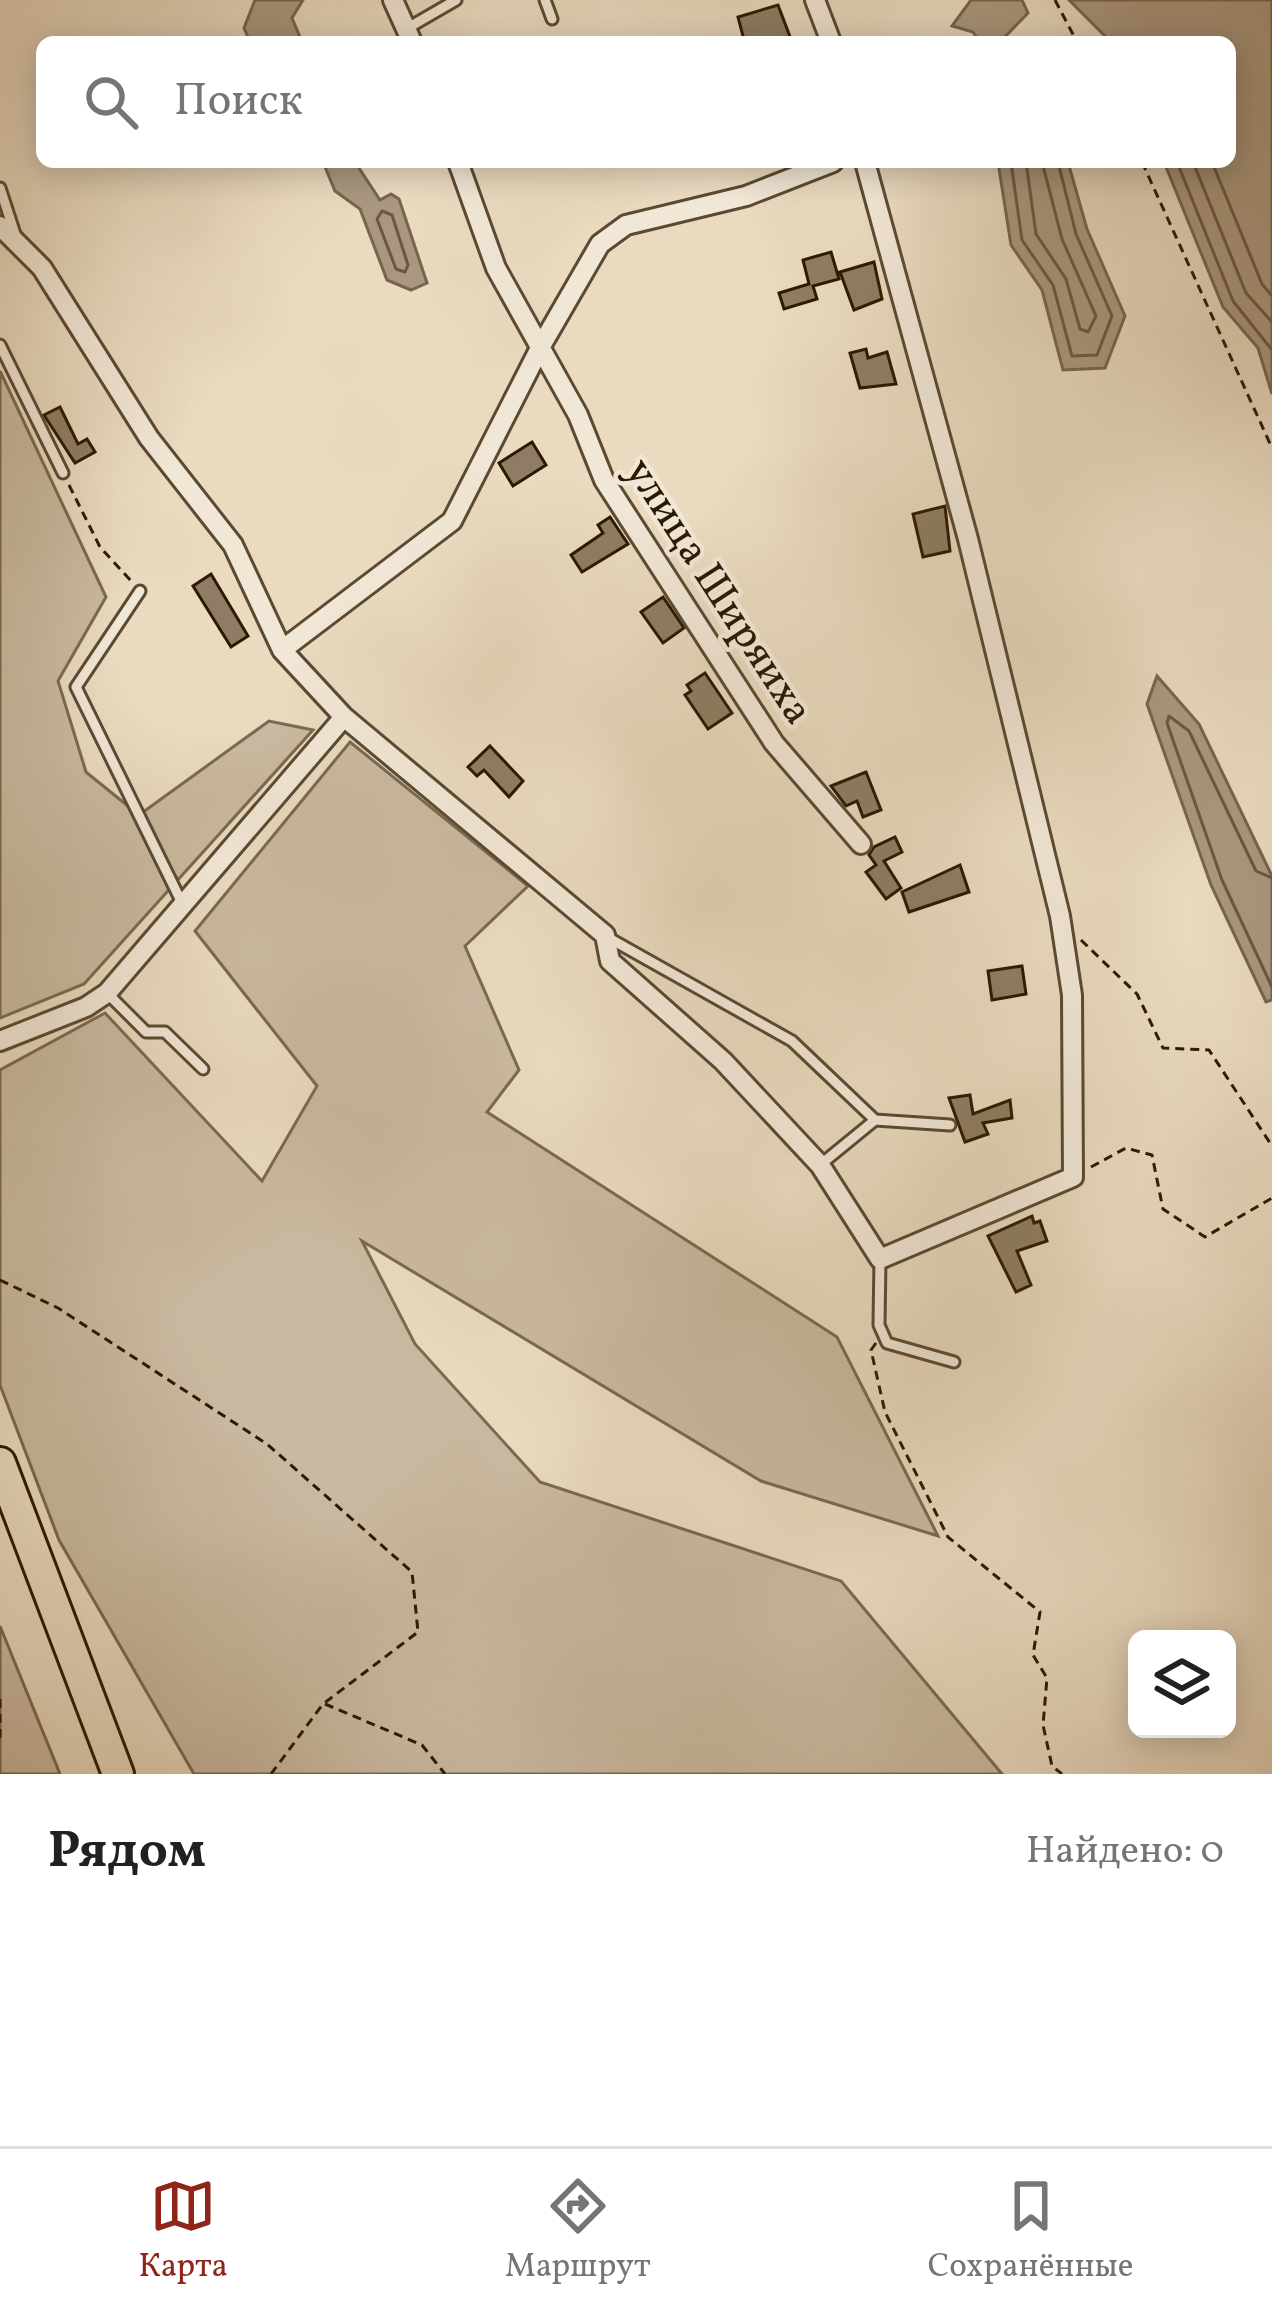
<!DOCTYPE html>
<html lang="ru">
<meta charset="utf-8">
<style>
:root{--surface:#fff;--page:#f6f6f6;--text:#202124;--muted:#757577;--line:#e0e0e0;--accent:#8f2418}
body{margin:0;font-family:Vollkorn,serif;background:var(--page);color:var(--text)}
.controls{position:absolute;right:36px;bottom:36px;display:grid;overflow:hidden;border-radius:18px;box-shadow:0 6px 30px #0003}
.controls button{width:108px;height:108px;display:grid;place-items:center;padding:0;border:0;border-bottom:3px solid var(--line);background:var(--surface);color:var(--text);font:60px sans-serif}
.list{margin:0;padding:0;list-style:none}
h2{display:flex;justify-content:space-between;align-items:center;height:156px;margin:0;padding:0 48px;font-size:51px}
h2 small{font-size:39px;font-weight:400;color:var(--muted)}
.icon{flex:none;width:66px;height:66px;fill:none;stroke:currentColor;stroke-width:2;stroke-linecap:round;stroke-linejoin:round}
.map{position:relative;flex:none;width:1272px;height:1774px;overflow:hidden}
.search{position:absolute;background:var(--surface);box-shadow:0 6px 30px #0003;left:36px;right:36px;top:36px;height:132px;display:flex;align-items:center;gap:30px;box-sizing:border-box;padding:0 42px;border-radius:18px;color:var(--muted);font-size:45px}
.sheet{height:372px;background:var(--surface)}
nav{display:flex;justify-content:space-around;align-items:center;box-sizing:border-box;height:168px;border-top:3px solid var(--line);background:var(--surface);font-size:33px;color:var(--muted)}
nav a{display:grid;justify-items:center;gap:6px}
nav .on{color:var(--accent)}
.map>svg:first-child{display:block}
</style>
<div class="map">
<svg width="1272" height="1774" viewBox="0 0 1272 1774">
<rect width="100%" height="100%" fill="#e9dac0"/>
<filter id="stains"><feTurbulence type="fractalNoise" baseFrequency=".00167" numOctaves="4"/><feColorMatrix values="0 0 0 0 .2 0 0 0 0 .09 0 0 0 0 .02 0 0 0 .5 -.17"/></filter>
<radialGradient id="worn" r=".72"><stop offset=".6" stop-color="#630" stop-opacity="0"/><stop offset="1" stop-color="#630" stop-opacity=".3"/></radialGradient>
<path fill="#c9b9a0" stroke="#7a6950" stroke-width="3" d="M0,371L106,597L58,681L86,772L139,815L269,721L313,730L84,984L0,1018Z
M350,742L528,886L465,946L519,1070L487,1112L837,1337L938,1536L761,1481L362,1241L415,1344L540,1482L841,1581L1002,1774H194L59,1540L0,1385V1070L105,1013L262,1181L317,1086L195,931Z
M0,1626L60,1774H0Z"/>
<path fill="#a9987f" stroke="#77654d" stroke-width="3" d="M255,0H303L292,18L302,42H250L244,28Z
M971,0H1022L1028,13L1000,42H980L973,32L952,26Z
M1069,0H1272V394L1258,348L1223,307L1164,162H1230V42H1111Z
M323,162H355L380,200L391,194L399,199L427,283L411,290L387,280L360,209L335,191Z
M998,162H1068L1087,229L1125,316L1105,368L1063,370L1042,290L1011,245Z
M1157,676L1199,724L1272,876V1000L1266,1002L1211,885L1147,704Z"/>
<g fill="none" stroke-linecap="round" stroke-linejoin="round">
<path stroke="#6a5840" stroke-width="3" d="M1011,162L1022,240L1053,285L1072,356L1097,355L1112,316L1076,234L1058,162
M1026,162L1036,234L1066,279L1080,329L1088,332L1096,316L1062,239L1042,162
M1177,162L1233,301L1272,350
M1193,162L1246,293L1272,322
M1212,162L1262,284L1272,296
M382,211L392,215L408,265L405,272L396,269L377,219Z
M1272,878L1256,871L1189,731L1169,716L1167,723L1222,880L1272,987"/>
</g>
<path fill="#8e7d64" stroke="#2c1901" stroke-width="3" d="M778,5L792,42L744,40L738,17Z
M831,252L839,279L813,286L817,299L784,309L779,293L809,284L803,260Z
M874,262L882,299L854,310L840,272Z
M866,349L868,358L887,352L896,384L860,388L850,353Z
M60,407L78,444L87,439L95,452L75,463L44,415Z
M532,442L546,465L513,486L499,463Z
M945,506L950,551L923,557L913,514Z
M610,517L628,544L582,572L571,555L603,533L598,525Z
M211,574L248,636L231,647L193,586Z
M663,597L684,628L663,643L641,612Z
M705,673L732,713L708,729L685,695L691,691L687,685Z
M490,746L523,781L509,797L484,770L477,776L468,767Z
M866,772L881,810L863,817L857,801L846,806L831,786Z
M895,837L902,852L884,861L901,888L886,899L866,872L876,865L869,855L874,847Z
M960,865L969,892L909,912L902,892Z
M1022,966L1026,994L992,1000L988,971Z
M970,1095L973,1114L1010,1100L1012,1118L983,1123L988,1134L965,1142L949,1098Z
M1032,1216L1034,1223L1040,1221L1047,1241L1017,1251L1031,1285L1016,1292L988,1236Z"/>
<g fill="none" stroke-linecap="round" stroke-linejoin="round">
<g stroke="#5b4931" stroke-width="15">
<path id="service" d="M545,0L552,19
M406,29L456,0
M0,188L15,234
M0,345L63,473
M140,591L76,687L183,905
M607,937L792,1041L875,1120L950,1125
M107,993L146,1032H165L203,1069
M820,1165L875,1120
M880,1259L879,1325L887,1343L954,1362"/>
</g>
<g stroke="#5b4931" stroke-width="24">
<path id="minor" d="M393,0L412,42
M815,0L831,42
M458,162L496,268L578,415L604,480L774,743L861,844
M0,226L42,268L149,438L233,545L282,650L344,717L605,935L610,961L723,1061L820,1165L880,1259L1073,1177L1072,995L1060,916L968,539L865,162
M282,650L452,521L541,346L600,244L626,225L746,196L833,162
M0,1041L86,1007L107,993L344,717"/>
</g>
<g stroke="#2c1901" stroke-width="36">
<path id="primary" d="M0,1463L118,1774"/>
</g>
<path stroke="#2c1901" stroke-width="3" stroke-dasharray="9 6" stroke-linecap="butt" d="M1055,0L1077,42
M1142,162L1272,448
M69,485L100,547L132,582
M1081,940L1137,994L1163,1048L1209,1050L1272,1146
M1091,1167L1126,1148L1152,1155L1163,1209L1205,1237L1272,1198
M0,1280L58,1308L267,1444L412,1572L418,1632L323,1704L271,1774
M876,1343L871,1350L885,1412L948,1537L1040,1612L1033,1655L1047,1678L1043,1725L1052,1766L1062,1774
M0,1699V1739
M325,1704L422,1745L445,1774"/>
<use href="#service" stroke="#f1e7d6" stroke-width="9"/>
<use href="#minor" stroke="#f1e7d6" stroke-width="18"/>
<use href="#primary" stroke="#e9dac0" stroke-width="30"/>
</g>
<g text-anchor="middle" stroke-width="9" stroke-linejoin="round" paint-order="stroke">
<g font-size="42" fill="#2c1901" stroke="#f1e7d6">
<text transform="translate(721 590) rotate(57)" y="15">улица Ширяиха</text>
</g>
</g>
<rect width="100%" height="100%" filter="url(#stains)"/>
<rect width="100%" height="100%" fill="url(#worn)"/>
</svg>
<div class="controls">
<button><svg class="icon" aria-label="layers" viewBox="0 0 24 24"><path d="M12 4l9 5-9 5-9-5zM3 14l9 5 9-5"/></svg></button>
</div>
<div class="search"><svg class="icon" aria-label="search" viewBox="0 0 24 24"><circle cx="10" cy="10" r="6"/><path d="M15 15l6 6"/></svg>Поиск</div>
</div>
<section class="sheet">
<h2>Рядом<small>Найдено: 0</small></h2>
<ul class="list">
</ul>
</section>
<nav>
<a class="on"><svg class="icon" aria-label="map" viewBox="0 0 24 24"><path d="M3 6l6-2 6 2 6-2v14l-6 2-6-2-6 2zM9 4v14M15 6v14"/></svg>Карта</a>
<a><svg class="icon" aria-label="directions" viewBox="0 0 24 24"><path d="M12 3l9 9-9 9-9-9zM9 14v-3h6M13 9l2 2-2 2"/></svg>Маршрут</a>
<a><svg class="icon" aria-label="saved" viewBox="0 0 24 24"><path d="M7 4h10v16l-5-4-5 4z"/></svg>Сохранённые</a>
</nav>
